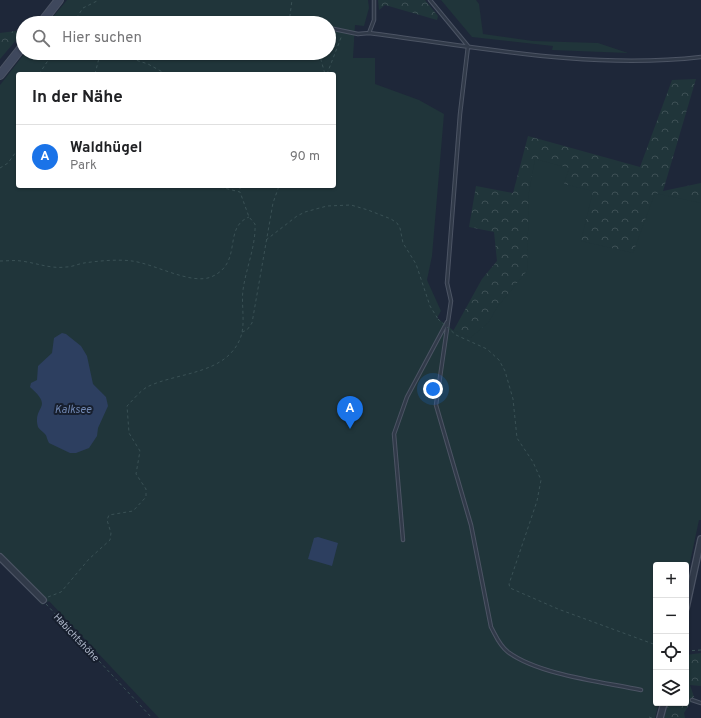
<!DOCTYPE html>
<html lang="de">
<meta charset="utf-8">
<style>
:root{--surface:#fff;--page:#f6f6f6;--text:#202124;--muted:#757577;--line:#e0e0e0;--accent:#1a73e8}
body{margin:0;font-family:Overpass,sans-serif;background:var(--page);color:var(--text)}
.controls{position:absolute;right:12px;bottom:12px;display:grid;overflow:hidden;border-radius:4px;box-shadow:0 1px 3px #0004}
.controls button{width:36px;height:36px;display:grid;place-items:center;padding:0;border:0;border-bottom:1px solid var(--line);background:var(--surface);color:var(--text);font:20px sans-serif}
.you{position:absolute;left:433px;top:389px;width:14px;height:14px;margin:-10px;border:3px solid #fff;border-radius:50%;background:#1a73e8;box-shadow:0 0 0 6px #1a73e833}
.badge{display:grid;place-items:center;width:26px;height:26px;border-radius:50%;background:var(--accent);color:#fff;font-size:13px;font-weight:700}
.pin{position:absolute;translate:-50% -33px;filter:drop-shadow(0 1px 2px #0008)}
.pin::after{content:'';position:absolute;top:21px;width:14px;height:12px;background:inherit;clip-path:polygon(0 0,100% 0,50% 100%)}
.list{margin:0;padding:0;list-style:none}
h2{display:flex;justify-content:space-between;align-items:center;height:52px;margin:0;padding:0 16px;font-size:17px}
h2 small{font-size:13px;font-weight:400;color:var(--muted)}
.list li{display:grid;grid-template-columns:26px 1fr auto;gap:12px;align-items:center;box-sizing:border-box;height:64px;padding:0 16px;border-top:1px solid var(--line)}
.list b{display:block;font-size:15px;white-space:nowrap}
.list p{margin:0;font-size:13px;white-space:nowrap;color:var(--muted)}
.list em{font-size:13px;font-style:normal;color:var(--muted)}
.icon{flex:none;width:22px;height:22px;fill:none;stroke:currentColor;stroke-width:2;stroke-linecap:round;stroke-linejoin:round}
.map{position:relative;flex:none;width:701px;height:718px;overflow:hidden}
.search{position:absolute;background:var(--surface);box-shadow:0 1px 3px #0004;left:16px;top:16px;width:320px;height:44px;display:flex;align-items:center;gap:10px;box-sizing:border-box;padding:0 14px;border-radius:22px;color:var(--muted);font-size:15px}
.panel{position:absolute;background:var(--surface);box-shadow:0 1px 3px #0004;left:16px;top:72px;width:320px;height:116px;border-radius:4px}
.map>svg:first-child{display:block}
</style>
<div class="map">
<svg width="701" height="718" viewBox="0 0 701 718">
<defs>
<pattern id="forest-crowns" width="20" height="18" patternUnits="userSpaceOnUse"><rect width="20" height="18" fill="#20353a"/><path d="M2 6a3 3 0 1 1 6 0M12 15a3 3 0 1 1 6 0" fill="none" stroke="#3e5055"/></pattern>
</defs>
<rect width="100%" height="100%" fill="#1e2739"/>
<path fill="url(#forest-crowns)" d="M378,0H425L438,16L437,20L385,5L379,10Z
M23,30V32L0,59V33Z
M696,79L663,191L701,183V502L686,565H656L451,335L482,279L497,261L494,232L469,227L476,186L513,193L528,136L640,167L672,80Z
M701,653V686L690,685L694,697L684,713L685,718H664L668,703H686V655Z"/>
<path fill="#20353a" fill-rule="evenodd" d="M67,0H368L369,8L364,26L355,25L353,58H375V84L419,100L444,114L432,256L427,280L441,311L437,318L453,330L470,338L488,323L498,306L527,271L529,192L535,159L569,168L564,184L593,191L581,241L633,253L655,193L701,203V520H699L686,581V565H656V703H659L655,718H159L49,601L42,605L0,558V85L25,53H329V23H48ZM18,74H334V186H18Z
M441,0H476L479,4L483,34L533,41L598,43L628,53L552,50L553,46L472,37Z"/>
<path fill="#2d3f60" d="M62,333L66,334L81,346L87,356L93,384L106,397L108,406L98,428L97,436L89,448L76,453H70L49,443C47,440 47,436 45,434C42,431 40,430 38,427C32,405 55,409 30,387L31,383L37,380L38,366L52,353L54,338Z
M318,537L338,543L332,566L308,559L314,538Z"/>
<g fill="none" stroke-linecap="round" stroke-linejoin="round">
<g stroke="#4c5464" stroke-width="4.5">
<path id="lane" d="M374,0V20L369,33C478,47 590,70 701,57
M430,0L468,46L460,114L447,283L451,301L436,405L471,525L491,627C496,636 499,645 508,652C539,675 603,682 641,690
M329,28L358,34L369,33
M403,540L394,434L407,397L447,322
M692,700L701,703"/>
</g>
<g stroke="#4c5464" stroke-width="8">
<path id="street" d="M0,557L43,600
M686,608L701,539
M660,718L664,703"/>
</g>
<g stroke="#4c5464" stroke-width="10">
<path id="secondary" d="M41,23L59,0
M0,75L23,46"/>
</g>
<path stroke="#3a5155" stroke-width="1" stroke-dasharray="3 3" stroke-linecap="butt" d="M73,23L83,8L99,0
M289,23L292,0
M114,53L148,64L166,74
M319,53L325,74
M39,74L53,53
M95,74L99,58L110,53
M327,74L342,35
M0,168L8,163L18,149
M240,186V191
M266,240L297,216L305,212L327,206L351,205L368,210L391,219L397,223L400,228L403,243L416,264L430,306L438,319
M0,261C7,261 14,260 21,261C37,263 50,269 66,267C72,267 78,264 84,263C98,261 117,259 132,261C155,264 191,285 211,277C244,263 222,228 249,217
M242,332L247,330L252,323L273,203L279,186
M456,335L487,349L499,360L505,371L513,399L517,438L533,462L541,480L537,501L509,584L510,588L558,609L656,645
M48,597L61,592L89,559L110,540L111,533L107,520L109,515L133,511L146,497V489L136,474L140,451L129,433L127,406C133,400 140,391 147,387C177,372 225,375 240,339C246,325 241,305 243,290C246,268 256,246 255,224L249,217L240,192L216,186
M46,604L152,718
M686,651L701,650
M649,717L652,718"/>
<use href="#lane" stroke="#313a49" stroke-width="2.5"/>
<use href="#street" stroke="#313a49" stroke-width="5.5"/>
<use href="#secondary" stroke="#3f485d" stroke-width="8"/>
<path stroke="#3a5155" stroke-width="1" stroke-dasharray="3 3" stroke-linecap="butt" d="M438,319L456,335"/>
</g>
<g text-anchor="middle" stroke-width="4" stroke-linejoin="round" paint-order="stroke">
<g font-size="10" fill="#abb4c6" stroke="#171f2e">
<text transform="translate(77 637) rotate(47)" y="4">Habichtshöhe</text>
</g>
<g font-size="11" font-style="italic" fill="#7087b2" stroke="#171f2e">
<text x="73" y="413">Kalksee</text>
</g>
</g>
</svg>
<div class="controls">
<button>+</button>
<button>−</button>
<button><svg class="icon" aria-label="locate" viewBox="0 0 24 24"><circle cx="12" cy="12" r="6"/><path d="M12 2v4M12 18v4M2 12h4M18 12h4"/></svg></button>
<button><svg class="icon" aria-label="layers" viewBox="0 0 24 24"><path d="M12 4l9 5-9 5-9-5zM3 14l9 5 9-5"/></svg></button>
</div>
<div class="you"></div>
<div class="pin badge" style="left:350px;top:429px">A</div>
<div class="search"><svg class="icon" aria-label="search" viewBox="0 0 24 24"><circle cx="10" cy="10" r="6"/><path d="M15 15l6 6"/></svg>Hier suchen</div>
<section class="panel">
<h2>In der Nähe<small></small></h2>
<ul class="list">
<li><span class="badge">A</span><div><b>Waldhügel</b><p>Park</p></div><em>90 m</em></li>
</ul>
</section>
</div>
